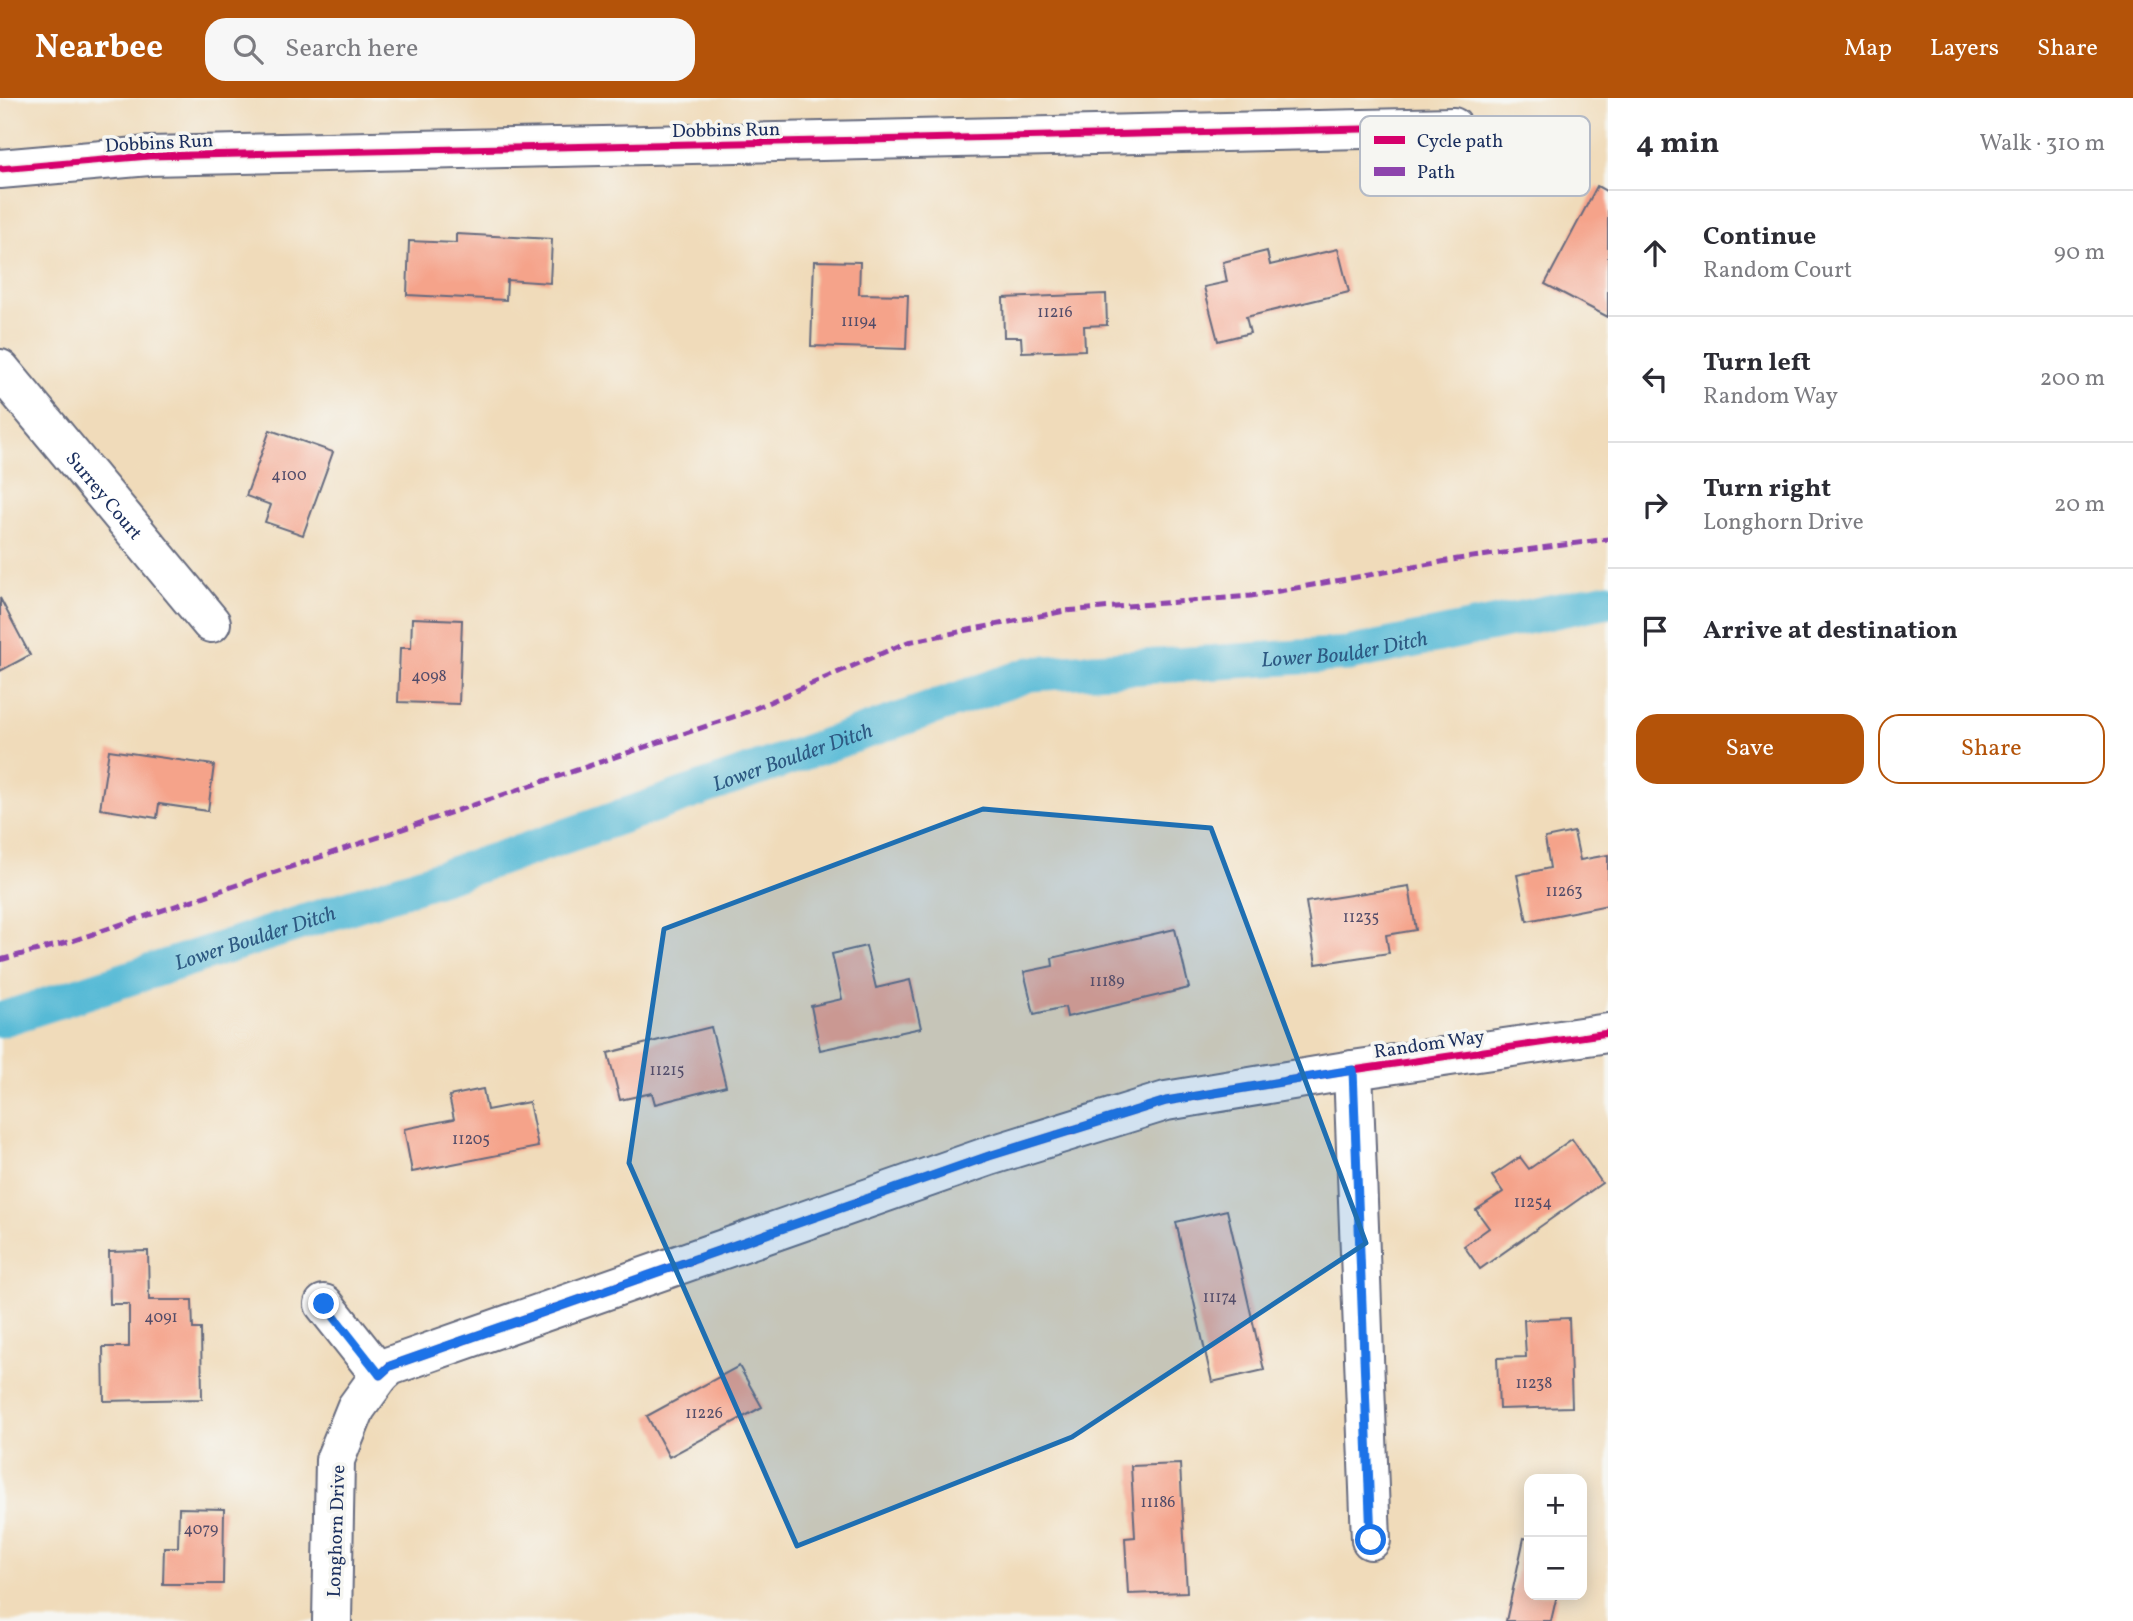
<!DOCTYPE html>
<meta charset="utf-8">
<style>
:root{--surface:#fff;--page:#f7f7f7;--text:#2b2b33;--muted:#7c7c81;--line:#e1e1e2;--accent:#b45309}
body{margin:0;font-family:Vollkorn,serif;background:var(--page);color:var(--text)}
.controls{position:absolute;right:21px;bottom:21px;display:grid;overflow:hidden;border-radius:14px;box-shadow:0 4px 18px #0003}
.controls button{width:63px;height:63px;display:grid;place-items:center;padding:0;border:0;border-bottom:2px solid var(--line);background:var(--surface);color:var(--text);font:35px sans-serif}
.stop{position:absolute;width:21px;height:21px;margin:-16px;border:5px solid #1a73e8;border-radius:50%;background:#fff}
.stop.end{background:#1a73e8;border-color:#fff;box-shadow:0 2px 7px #0008}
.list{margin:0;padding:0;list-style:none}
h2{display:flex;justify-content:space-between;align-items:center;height:91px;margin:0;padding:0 28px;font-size:30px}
h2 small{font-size:23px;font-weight:400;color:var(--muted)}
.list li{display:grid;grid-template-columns:46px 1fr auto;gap:21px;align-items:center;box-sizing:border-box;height:126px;padding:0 28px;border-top:2px solid var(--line)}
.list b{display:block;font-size:26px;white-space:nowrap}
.list p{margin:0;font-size:23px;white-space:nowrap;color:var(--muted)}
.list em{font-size:23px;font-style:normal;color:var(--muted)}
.actions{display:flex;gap:14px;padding:21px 28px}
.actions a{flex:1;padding:16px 0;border:2px solid var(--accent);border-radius:21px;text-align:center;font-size:24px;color:var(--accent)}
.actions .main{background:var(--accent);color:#fff}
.icon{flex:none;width:38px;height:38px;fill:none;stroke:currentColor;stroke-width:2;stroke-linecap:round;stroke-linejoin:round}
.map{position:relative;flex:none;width:1608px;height:1523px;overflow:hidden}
header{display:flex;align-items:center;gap:42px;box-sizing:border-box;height:98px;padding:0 35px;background:var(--accent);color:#fff}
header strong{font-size:33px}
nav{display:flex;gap:38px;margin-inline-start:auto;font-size:24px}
.search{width:490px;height:63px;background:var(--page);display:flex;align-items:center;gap:18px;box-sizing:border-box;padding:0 24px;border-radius:21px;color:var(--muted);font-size:26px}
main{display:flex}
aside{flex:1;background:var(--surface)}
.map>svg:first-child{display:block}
</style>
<header>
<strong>Nearbee</strong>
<div class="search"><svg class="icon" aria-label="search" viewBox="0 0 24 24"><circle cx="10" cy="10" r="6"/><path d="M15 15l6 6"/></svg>Search here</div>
<nav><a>Map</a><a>Layers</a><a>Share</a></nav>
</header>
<main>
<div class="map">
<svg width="1608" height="1523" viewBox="0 0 1608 1523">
<rect width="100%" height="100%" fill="#f6f6f2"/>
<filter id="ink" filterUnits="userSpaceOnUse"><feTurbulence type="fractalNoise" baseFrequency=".0143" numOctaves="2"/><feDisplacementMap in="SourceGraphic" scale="14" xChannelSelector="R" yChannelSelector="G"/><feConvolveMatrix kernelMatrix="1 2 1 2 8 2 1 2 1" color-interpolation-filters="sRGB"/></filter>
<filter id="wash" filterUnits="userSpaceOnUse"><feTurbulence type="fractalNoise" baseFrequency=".00686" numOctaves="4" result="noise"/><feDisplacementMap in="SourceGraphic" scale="28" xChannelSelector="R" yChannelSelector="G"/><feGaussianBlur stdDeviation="1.57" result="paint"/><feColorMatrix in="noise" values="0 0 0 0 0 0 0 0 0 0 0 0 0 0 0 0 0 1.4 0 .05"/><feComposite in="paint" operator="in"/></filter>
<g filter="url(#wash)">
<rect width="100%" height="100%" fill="#f0dbba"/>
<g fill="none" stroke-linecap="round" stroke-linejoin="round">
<path stroke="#57bad6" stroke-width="35" id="s1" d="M0,922L520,754L1030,576L1348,556L1608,502"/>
</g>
<g id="blocks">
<path fill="#f5a38a" d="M1597,88L1608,94V219L1545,186Z
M456,136L552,141L550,185L507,182L506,202L407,197L409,143L456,145Z
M1338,151L1349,194L1246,219L1250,235L1218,243L1204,189L1227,184L1223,164L1267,153L1270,167Z
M814,163L860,164L859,196L908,197L906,251L811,248Z
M1106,196L1107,227L1084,228L1085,252L1022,254L1021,239H1004L1003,200Z
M270,332L333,354L303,437L265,424L271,407L246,398Z
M0,500L30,557L0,573Z
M412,520L462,522L459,606L398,604L400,550H411Z
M109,652L214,667L208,713L159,706L157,720L100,711Z
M1574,734L1580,762L1608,757V807L1527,823L1517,777L1550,770L1545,740Z
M1409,788L1416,832L1386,837L1389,855L1316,866L1306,804Z
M1175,831L1189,890L1067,919L1065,909L1034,916L1024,874L1053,868L1052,860Z
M866,848L876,890L910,882L921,930L820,952L811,908L842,901L832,856Z
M711,929L726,988L655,1006L652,995L620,1002L608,955Z
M483,991L487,1012L529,1004L538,1049L412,1074L404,1031L454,1021L449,998Z
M1572,1041L1602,1085L1480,1171L1464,1148L1489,1130L1476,1112L1503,1094L1492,1078L1520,1059L1529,1071Z
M1227,1112L1264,1272L1212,1284L1176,1124Z
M148,1153L149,1202H192L193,1231H201L202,1301L104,1303L103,1249H129V1206H110L109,1154Z
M1569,1220L1572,1309L1499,1311L1497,1260L1526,1259L1524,1222Z
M739,1268L762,1309L669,1359L647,1318Z
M1180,1366L1187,1494L1128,1496L1125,1440L1135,1439L1131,1368Z
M179,1410L224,1411L223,1486H163L164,1449H178Z
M1524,1440L1529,1441V1497H1557L1551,1523H1506Z"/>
</g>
</g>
<g filter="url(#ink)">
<use href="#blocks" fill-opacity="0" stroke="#666b7e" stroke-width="2"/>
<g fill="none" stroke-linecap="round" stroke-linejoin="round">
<g stroke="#666b7e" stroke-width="42">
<g id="minor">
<path d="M0,71L149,58L1453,29"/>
<path id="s2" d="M0,271L211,525"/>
<path d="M1353,972L1371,1442"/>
<path d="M324,1206L380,1277L356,1310L335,1362L332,1523"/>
<path d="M380,1277L390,1268L989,1058L1166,1003L1353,972L1608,935"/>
</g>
</g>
<use href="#minor" stroke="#fff" stroke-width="38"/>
<path stroke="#8e44ad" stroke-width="5" stroke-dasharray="10 5" stroke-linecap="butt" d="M0,862L72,843L742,616L908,544L1065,513L1251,498L1458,461L1608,441"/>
<g stroke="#f6f6f2" stroke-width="11">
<path id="cycleway" d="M0,71L149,58L1453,29
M380,1277L390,1268L989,1058L1166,1003L1353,972L1608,935"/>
</g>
<use href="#cycleway" stroke="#d6006c" stroke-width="7"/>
</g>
</g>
<g fill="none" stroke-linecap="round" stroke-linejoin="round" filter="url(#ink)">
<path stroke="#1a73e8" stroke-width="9" d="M324,1206L380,1277L390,1268L989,1058L1166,1003L1353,972L1371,1442"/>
</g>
<path fill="#1f6fb2" fill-opacity="0.2" stroke="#1f6fb2" stroke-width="5" stroke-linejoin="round" d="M983,711L1211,730L1366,1145L1072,1339L797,1448L629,1065L664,831Z"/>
<g text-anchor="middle" stroke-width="7" stroke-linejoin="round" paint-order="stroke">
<g font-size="16" fill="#524c69">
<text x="1055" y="219">11216</text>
<text x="859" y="228">11194</text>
<text x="289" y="382">4100</text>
<text x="429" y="583">4098</text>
<text x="1564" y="798">11263</text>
<text x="1361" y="824">11235</text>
<text x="1107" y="888">11189</text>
<text x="667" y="977">11215</text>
<text x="471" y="1046">11205</text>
<text x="1533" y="1109">11254</text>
<text x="1220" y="1204">11174</text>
<text x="161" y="1224">4091</text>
<text x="1534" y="1290">11238</text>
<text x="704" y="1320">11226</text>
<text x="1158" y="1409">11186</text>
<text x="201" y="1436">4079</text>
</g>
<g font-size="19" fill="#1b2f5e" stroke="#f6f6f2">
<text transform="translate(726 31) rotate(-1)" y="7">Dobbins Run</text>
<text transform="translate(159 44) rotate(-3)" y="7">Dobbins Run</text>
<text dy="7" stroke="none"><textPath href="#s2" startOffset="164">Surrey Court</textPath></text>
<text transform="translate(1429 945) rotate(-8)" y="7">Random Way</text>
<text transform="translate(335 1433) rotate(-88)" y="7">Longhorn Drive</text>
</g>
<g font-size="21" font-style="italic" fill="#2d5982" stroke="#f6f6f2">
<text dy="7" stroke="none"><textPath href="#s1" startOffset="1402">Lower Boulder Ditch</textPath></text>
<text dy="7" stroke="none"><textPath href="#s1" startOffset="835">Lower Boulder Ditch</textPath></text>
<text dy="7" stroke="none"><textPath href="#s1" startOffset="268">Lower Boulder Ditch</textPath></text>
</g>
</g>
<rect x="1360" y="18" width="230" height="80" rx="10" fill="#f6f6f2" stroke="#b4bac6" stroke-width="2"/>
<rect x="1374" y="38" width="31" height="8" fill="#d6006c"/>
<rect x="1374" y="69" width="31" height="9" fill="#8e44ad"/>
<g font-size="19" fill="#1b2f5e">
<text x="1417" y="49">Cycle path</text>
<text x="1417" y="80">Path</text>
</g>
</svg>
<div class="controls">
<button>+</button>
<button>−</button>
</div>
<div class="stop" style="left:1371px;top:1442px"></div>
<div class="stop end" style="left:324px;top:1206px"></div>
</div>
<aside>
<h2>4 min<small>Walk · 310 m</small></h2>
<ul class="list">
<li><svg class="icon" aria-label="ahead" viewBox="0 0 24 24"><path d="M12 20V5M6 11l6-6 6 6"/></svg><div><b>Continue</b><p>Random Court</p></div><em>90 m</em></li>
<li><svg class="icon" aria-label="left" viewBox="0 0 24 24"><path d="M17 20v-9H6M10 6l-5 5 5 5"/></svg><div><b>Turn left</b><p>Random Way</p></div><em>200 m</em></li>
<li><svg class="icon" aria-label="right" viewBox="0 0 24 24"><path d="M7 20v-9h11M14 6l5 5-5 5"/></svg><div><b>Turn right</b><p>Longhorn Drive</p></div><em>20 m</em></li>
<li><svg class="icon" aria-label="arrive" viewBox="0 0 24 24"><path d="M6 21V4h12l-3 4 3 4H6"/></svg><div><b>Arrive at destination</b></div></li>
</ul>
<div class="actions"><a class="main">Save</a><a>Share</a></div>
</aside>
</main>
